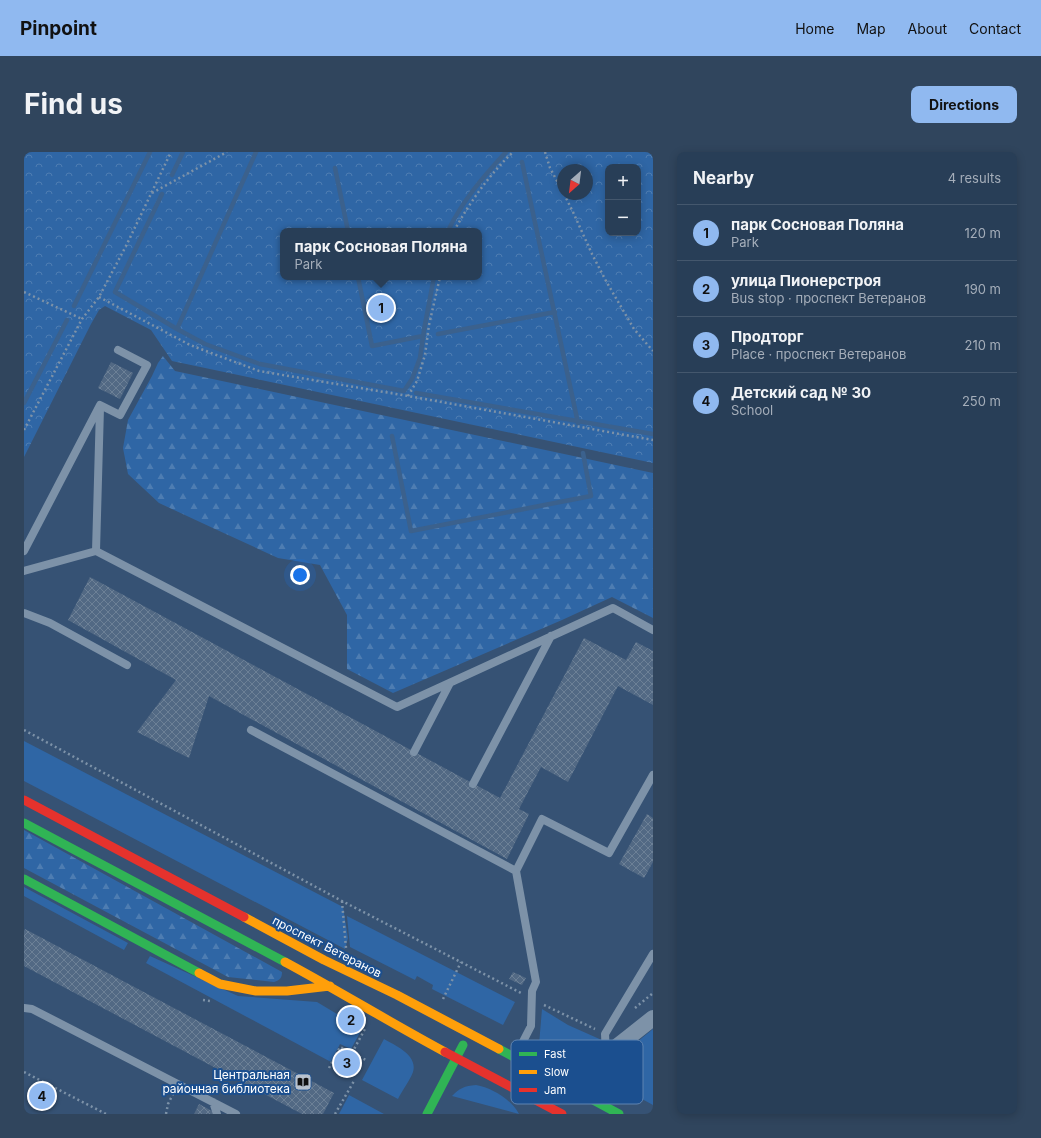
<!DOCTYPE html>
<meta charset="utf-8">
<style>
:root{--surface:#283e57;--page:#30455d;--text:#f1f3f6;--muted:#a5aeba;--line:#44576d;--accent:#90b9f0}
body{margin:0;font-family:Inter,sans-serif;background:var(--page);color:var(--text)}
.controls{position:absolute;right:12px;top:12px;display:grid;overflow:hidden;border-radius:8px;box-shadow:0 2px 10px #0003}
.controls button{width:36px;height:36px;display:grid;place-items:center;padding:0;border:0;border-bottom:1px solid var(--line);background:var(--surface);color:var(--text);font:20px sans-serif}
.compass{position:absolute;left:533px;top:12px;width:36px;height:36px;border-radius:50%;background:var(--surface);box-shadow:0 2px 10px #0003;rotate:208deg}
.you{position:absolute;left:276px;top:423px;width:14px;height:14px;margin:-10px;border:3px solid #fff;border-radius:50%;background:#1a73e8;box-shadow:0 0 0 6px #1a73e833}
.badge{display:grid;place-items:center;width:26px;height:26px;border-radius:50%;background:var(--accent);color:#111;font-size:13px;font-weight:700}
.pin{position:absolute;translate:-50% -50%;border:2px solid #fff;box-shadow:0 1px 4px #0006}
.popup{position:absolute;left:256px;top:76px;width:202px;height:52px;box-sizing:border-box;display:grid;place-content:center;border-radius:8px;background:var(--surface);filter:drop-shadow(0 1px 3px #0005);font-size:13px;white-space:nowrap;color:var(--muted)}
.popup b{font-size:15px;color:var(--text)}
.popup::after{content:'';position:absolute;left:50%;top:100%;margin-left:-8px;border:8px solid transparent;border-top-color:var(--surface)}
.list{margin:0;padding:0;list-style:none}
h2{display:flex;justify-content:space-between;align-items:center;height:52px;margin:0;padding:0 16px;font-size:17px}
h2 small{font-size:13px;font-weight:400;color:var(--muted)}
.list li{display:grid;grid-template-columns:26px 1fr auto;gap:12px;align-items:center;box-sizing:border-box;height:56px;padding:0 16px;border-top:1px solid var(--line)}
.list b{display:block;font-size:15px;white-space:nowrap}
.list p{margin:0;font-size:13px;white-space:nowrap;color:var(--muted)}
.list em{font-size:13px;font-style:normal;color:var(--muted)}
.map{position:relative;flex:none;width:629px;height:962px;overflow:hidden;border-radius:8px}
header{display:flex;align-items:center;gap:24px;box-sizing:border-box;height:56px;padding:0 20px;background:var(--accent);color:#111}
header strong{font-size:19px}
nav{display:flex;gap:22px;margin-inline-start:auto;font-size:14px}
.intro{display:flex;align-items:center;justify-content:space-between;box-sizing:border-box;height:96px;padding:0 24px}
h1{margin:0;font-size:28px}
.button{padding:10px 18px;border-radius:8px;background:var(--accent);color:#111;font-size:14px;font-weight:700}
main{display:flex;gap:24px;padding:0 24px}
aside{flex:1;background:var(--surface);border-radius:8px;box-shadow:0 2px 10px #0003}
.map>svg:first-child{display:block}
</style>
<header>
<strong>Pinpoint</strong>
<nav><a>Home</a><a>Map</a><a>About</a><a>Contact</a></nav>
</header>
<div class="intro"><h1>Find us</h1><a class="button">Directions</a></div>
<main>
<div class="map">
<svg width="629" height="962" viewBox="0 0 629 962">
<defs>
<pattern id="forest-firs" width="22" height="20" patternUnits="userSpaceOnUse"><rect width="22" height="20" fill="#2f66a5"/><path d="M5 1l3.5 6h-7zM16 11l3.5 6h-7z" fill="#4e7db2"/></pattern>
<pattern id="park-crowns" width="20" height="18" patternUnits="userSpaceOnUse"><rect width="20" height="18" fill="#2f66a5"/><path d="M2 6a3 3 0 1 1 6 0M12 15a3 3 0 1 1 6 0" fill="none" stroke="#4e7db2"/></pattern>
<pattern id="building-cross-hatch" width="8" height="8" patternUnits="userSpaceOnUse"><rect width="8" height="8" fill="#526984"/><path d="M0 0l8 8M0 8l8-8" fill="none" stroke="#6c8096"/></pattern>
</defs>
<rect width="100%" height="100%" fill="#365274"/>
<path fill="#2f66a5" d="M0,589L319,755L324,786L321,797L0,629Z
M0,735L104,791L100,798L0,744Z
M323,764L491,850L479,873L408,837L409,833L393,824L391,828L326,795Z
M126,804L214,844L293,850L338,877L327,897L316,892L307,910L122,811Z
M518,857L544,873L580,889L558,906L550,910L515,893Z
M629,877V953L585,929L586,912Z
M360,887C372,894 394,903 389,920C386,928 378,939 374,947L338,928Z
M452,933C468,936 487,947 495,962L428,944C436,936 440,934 452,933Z
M325,943L360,962H315Z"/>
<path fill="url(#forest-firs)" d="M139,204L151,219L629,321V466L588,445L538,468L369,541L323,517V463L296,413L254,406L191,377L135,351L104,322L99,296L104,268L128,224L134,211Z
M0,678L258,820C258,826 256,828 250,830L204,825L0,716Z"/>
<path fill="url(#park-crowns)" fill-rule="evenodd" d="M0,0H629V311L148,209L127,178L81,154L75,158L67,172L0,305ZM584,15H614V81H584ZM539,18H563V42H539ZM259,79H455V125H259Z"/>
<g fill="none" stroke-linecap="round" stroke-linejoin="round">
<path stroke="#3b618d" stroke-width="4.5" d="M498,10L554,271
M311,16L324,79
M148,23L159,0
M138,42L91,140L153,177L181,192L236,212L380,239L388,227L396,206L400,178L410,125
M424,79C438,49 460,24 482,0
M334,125L348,194L399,184
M50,154L126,0
M153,177L232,0
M414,182L531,160
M392,241L629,282
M0,251L43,168
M368,284L387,379L567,344L559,301"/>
</g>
<path fill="url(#building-cross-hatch)" d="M87,210L109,221L96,247L74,236Z
M66,425L476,646L560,486L602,508L612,490L629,499V553L594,534L544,630L517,615L495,657L505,662L483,707L185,544L165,606L113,580L152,528L44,468Z
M623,662L629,666V710L620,726L595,712Z
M1,777L310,941L299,962H278L0,814V779Z
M489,820L502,826L498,833L485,827Z
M315,900L336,912L331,921L310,910Z
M175,952L190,960L189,962H170Z"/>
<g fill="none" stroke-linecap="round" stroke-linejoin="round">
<path stroke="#7d92a8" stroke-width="2.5" stroke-dasharray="2 3" stroke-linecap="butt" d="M521,0L526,16L539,40
M128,41L203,0
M540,42L549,60L568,102L582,129L610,177L629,199
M430,79C446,50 465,23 489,0
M0,140L58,167
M75,145L166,193L235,219L384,244L629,288
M384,244L393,229L401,203L405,173L416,125
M0,278L58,167L75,145L103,92L147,0
M0,578L318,749L497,841
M318,749L322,796L323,797
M419,847L437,810
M179,848L186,849
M520,853L571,877
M611,856L629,841
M328,901L342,875
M305,916L316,895L344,909
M0,920L82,962
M142,962L144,952L149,942
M311,962L330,929"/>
<path stroke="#7d92a8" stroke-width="8" d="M0,399L76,253L96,263L123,213L94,198
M72,399L76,256
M0,419L72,399L373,555L589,456L629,478
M0,461L26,471L103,513
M227,578L492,719L512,830L508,839L507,874L491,905
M390,600L426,531
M449,632L527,484
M492,719L518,667L585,701L629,623
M0,856L8,857L212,962
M582,903L581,882L629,802
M189,950L193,962"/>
<path stroke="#7d92a8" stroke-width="16" d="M549,937L560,924L582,903L605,885L629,866"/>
<path stroke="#30b455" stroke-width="9" d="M0,671L261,810
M0,727L175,821
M475,897L595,962
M403,962L439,893"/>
<path stroke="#ff9f0a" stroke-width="9" d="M220,765L300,808L373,843L475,897
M261,810C315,839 367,871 421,900
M175,821L196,832L232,839H263L306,834"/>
<path stroke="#e5322d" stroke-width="9" d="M0,648L220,765
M421,900L538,962"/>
</g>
<defs>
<g id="library-square" transform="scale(0.9)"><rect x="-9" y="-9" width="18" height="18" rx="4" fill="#b9c2ce" stroke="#1b4f8f"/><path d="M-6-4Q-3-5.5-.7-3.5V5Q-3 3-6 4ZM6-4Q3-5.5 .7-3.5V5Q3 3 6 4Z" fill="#111"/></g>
</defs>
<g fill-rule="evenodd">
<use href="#library-square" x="279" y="930"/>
</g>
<g text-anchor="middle" stroke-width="4" stroke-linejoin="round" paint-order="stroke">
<g font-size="12" fill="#fff" stroke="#1b4f8f">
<text transform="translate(303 795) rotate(27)" y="4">проспект Ветеранов</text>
</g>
<g font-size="12" fill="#fff" stroke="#1b4f8f" text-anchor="end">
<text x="266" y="927">Центральная<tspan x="266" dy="14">районная библиотека</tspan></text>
</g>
</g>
<rect x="487" y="888" width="132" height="64" rx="6" fill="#1b4f8f" stroke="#5f84b1" stroke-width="1"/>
<rect x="495" y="900" width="18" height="4" fill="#30b455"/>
<rect x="495" y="918" width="18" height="4" fill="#ff9f0a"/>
<rect x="495" y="936" width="18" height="4" fill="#e5322d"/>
<g font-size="11" fill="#fff">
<text x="520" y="906">Fast</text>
<text x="520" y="924">Slow</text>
<text x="520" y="942">Jam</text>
</g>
</svg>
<div class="controls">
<button>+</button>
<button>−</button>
</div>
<svg class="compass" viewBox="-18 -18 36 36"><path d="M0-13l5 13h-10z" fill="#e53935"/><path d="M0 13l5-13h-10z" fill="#a5aeba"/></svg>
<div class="you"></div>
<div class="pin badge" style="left:357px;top:156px">1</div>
<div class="popup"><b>парк Сосновая Поляна</b>Park</div>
<div class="pin badge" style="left:327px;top:868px">2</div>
<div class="pin badge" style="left:323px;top:911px">3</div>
<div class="pin badge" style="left:18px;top:944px">4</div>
</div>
<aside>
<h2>Nearby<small>4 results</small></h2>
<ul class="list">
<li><span class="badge">1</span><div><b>парк Сосновая Поляна</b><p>Park</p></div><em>120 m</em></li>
<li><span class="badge">2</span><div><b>улица Пионерстроя</b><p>Bus stop · проспект Ветеранов</p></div><em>190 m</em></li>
<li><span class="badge">3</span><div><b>Продторг</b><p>Place · проспект Ветеранов</p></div><em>210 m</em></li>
<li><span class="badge">4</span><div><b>Детский сад № 30</b><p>School</p></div><em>250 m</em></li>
</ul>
</aside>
</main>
